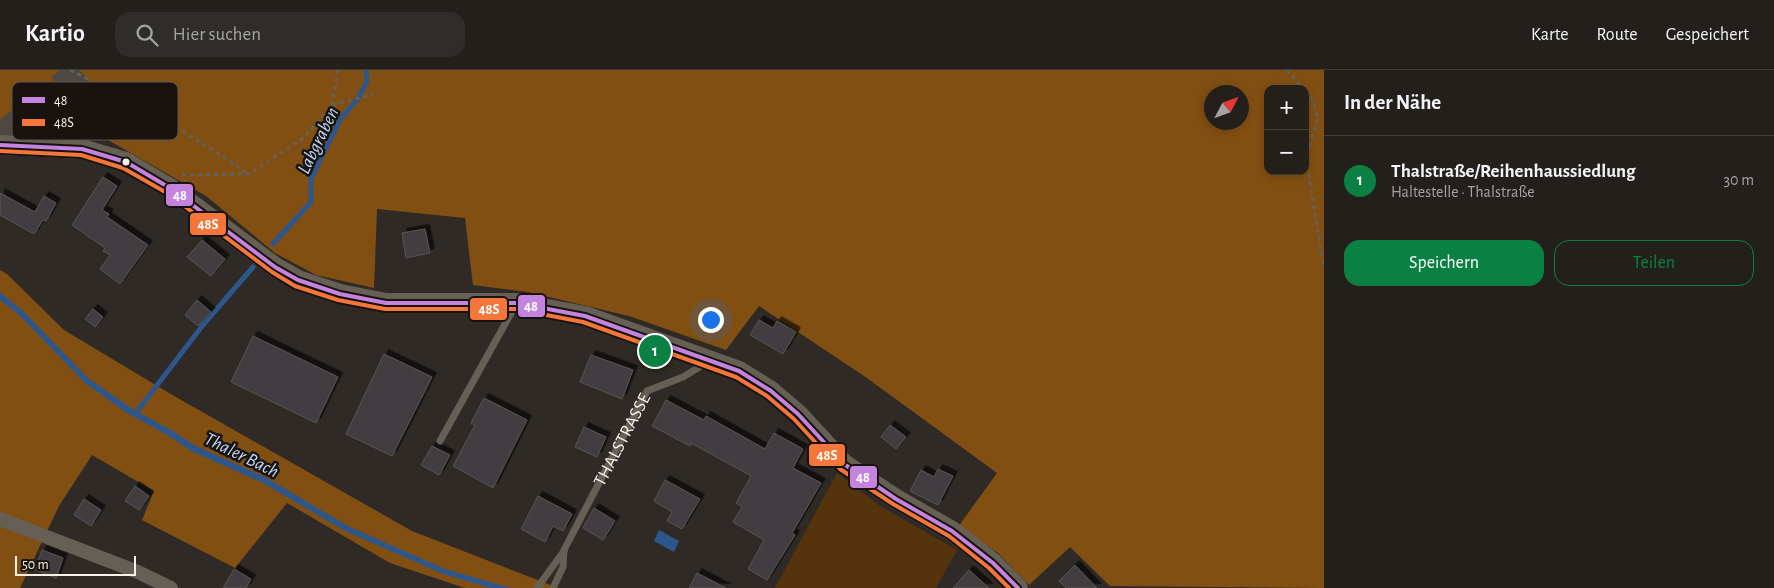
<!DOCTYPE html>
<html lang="de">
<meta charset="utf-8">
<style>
:root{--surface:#23201c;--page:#2f2d29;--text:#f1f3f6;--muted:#a3a3a3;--line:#403e3b;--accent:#0b8043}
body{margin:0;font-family:"Alegreya Sans",sans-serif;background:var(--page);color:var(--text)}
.controls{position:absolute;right:15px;top:15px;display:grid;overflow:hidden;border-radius:10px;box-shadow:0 2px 8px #0003}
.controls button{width:45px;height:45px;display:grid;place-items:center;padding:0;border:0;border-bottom:1px solid var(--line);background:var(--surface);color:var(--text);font:25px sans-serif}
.compass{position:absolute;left:1204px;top:15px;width:45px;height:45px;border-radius:50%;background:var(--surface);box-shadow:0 2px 8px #0003;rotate:49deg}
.scale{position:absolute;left:15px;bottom:12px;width:121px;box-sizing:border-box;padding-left:5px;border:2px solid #f8f1ea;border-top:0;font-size:14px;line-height:18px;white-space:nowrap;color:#f8f1ea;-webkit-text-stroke:4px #18130f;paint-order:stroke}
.you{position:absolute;left:710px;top:249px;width:18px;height:18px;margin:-12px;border:4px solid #fff;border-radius:50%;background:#1a73e8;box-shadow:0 0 0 8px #1a73e833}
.badge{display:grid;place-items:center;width:32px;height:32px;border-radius:50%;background:var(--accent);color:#fff;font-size:16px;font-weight:700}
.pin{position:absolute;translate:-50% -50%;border:2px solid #fff;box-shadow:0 1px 5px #0006}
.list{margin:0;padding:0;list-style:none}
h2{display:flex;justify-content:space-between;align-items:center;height:65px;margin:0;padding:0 20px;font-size:21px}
h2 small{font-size:16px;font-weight:400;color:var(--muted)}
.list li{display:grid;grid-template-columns:32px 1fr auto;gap:15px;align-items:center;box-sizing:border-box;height:90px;padding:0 20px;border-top:1px solid var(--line)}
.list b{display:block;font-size:19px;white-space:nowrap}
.list p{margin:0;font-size:16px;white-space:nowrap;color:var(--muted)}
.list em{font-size:16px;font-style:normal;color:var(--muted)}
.actions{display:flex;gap:10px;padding:15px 20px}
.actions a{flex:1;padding:11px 0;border:1px solid var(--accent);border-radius:15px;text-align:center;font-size:18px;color:var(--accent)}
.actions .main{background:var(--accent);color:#fff}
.icon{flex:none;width:28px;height:28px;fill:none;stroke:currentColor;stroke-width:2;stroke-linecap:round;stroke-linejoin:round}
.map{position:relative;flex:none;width:1324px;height:518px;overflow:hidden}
header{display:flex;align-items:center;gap:30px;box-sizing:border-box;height:70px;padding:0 25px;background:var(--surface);border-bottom:1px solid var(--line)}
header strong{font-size:24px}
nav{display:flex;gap:28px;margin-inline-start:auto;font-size:18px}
.search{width:350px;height:45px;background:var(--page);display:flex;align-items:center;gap:12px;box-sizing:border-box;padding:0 18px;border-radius:15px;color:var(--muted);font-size:19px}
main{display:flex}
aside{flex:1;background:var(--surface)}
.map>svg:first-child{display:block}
</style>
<header>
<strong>Kartio</strong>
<div class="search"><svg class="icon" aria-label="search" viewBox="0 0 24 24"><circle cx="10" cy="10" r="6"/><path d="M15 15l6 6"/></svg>Hier suchen</div>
<nav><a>Karte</a><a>Route</a><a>Gespeichert</a></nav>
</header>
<main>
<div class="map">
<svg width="1324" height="518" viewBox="0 0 1324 518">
<defs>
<filter id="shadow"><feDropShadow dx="4.5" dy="-4.5" stdDeviation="0" flood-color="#0009"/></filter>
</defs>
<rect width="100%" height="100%" fill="#2f2a25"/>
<path fill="#55340d" d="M837,403L880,436L957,480L936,518H775Z"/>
<path fill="#824f13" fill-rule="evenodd" d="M0,0H1324V518L1110,516L1070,477L1029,515L998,483L958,457L997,403L867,308L759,236L726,280L629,246L528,222L473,215L465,148L377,139L374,218L316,205L275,183L206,126L101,66L0,61ZM1268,19H1305V101H1268ZM1212,22H1242V52H1212Z
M0,200L7,204L64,260L169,323L412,461L558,518H465L390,493L287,433L235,498L142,450L154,421L92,385L59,436L20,518H0Z"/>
<path fill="#2d568b" d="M0,222L24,242L88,308L134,340L173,361L194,375L267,408L348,456L445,499L511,518H491L443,504L345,461L263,413L191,381L169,366L127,343L85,313L19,245L0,230Z
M659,460L679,471L674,482L654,471Z"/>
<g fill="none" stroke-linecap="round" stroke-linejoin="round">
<path stroke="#2d568b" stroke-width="5" d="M273,174L311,132V109L341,48L357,30L367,11L366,0
M135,344L203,255L253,197"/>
</g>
<path fill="#433e3f" stroke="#585454" filter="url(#shadow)" d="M103,107L117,116L102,140L109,144L107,147L148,175L120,214L100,199L110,185L103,181L105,178L72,155Z
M0,123L35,142L44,126L56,133L46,151L43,150L34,164L0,145Z
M425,159L430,183L406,188L402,163Z
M202,170L225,189L211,206L187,187Z
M197,230L211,242L198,256L185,245Z
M93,239L103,247L95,257L85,249Z
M759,250L773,258L777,251L796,262L783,284L750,265Z
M253,266L338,307L316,353L231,312Z
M384,284L432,307L392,386L346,364Z
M591,285L633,300L622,329L580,312Z
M484,328L527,350L493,418L453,396L475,355L471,353Z
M666,330L704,350L706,346L765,379L774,363L803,379L793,398L821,413L792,463L795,465L767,510L748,499L764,470L733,452L742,437L736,433L751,406L691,373L690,376L652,356Z
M890,355L906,367L896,379L881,367Z
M584,357L606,367L597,387L575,377Z
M432,376L450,385L439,405L421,395Z
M938,399L953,406L938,435L910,421L921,400L934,407Z
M665,410L700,429L682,459L667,451L672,442L654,431Z
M135,416L149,426L139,440L125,431Z
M538,426L572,444L563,461L553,456L545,472L521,459Z
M84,429L101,440L91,456L74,445Z
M594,438L615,451L603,470L583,458Z
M42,480L63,488L56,508L35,500Z
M1075,495L1097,518H1066L1059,511Z
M234,499L251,509L246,518H223Z
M969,500L989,518H953Z
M697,503L726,518H689Z"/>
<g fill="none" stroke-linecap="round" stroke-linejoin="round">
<path stroke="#4d4843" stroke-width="26" stroke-dasharray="26 13" stroke-linecap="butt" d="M0,67L80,0"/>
<path stroke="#656058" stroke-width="3" stroke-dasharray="4 4" stroke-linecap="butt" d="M70,0C133,32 191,63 248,104
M1287,0L1303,19
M1305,21L1311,27L1318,47L1306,88L1324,197
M332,35L338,0
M182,105L249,104L302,69L332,35L374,24"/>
<g stroke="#655f56" stroke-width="7">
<path d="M440,371L515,236"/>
<path d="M537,518L564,481"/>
<path id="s1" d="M553,518L563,497L564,480L647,321L683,307L706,293"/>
</g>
<path stroke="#655f56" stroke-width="14" d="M0,449L138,502L171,518"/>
<path stroke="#665f53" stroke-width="20" d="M0,75L82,79L126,92L170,118L275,197L298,210L340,224L386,233H516L585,246L739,301L771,321L798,344L844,394L896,429L952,461L993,493L1018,518"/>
<g stroke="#18130f" stroke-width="8">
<path id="bus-1" d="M0,75L82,79L126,92L170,118L275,197L298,210L340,224L386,233H516L585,246L739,301L771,321L798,344L844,394L896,429L952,461L993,493L1018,518"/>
</g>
<g stroke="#18130f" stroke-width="8">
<path id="bus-2" d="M0,81L81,85L123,98L167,123L272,202L295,216L338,230L385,239H515L583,252L736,307L767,326L794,349L840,399L893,434L949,466L989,498L1009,518"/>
</g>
<use href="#bus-1" stroke="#c483df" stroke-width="4"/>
<use href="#bus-2" stroke="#f5763a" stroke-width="4"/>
</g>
<circle fill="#f8f1ea" stroke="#18130f" stroke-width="2" cx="126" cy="92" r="4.5"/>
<g text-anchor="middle" stroke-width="5" stroke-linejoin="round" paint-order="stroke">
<g font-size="18" fill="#f8f1ea" stroke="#18130f">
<text dy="6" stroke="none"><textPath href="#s1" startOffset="165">THALSTRASSE</textPath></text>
</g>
<g font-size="19" font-style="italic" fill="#bfd8fb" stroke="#18130f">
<text transform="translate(317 70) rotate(-64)" y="7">Labgraben</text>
<text transform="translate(242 384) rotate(26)" y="7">Thaler Bach</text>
</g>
</g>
<rect x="12" y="12" width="166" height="58" rx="8" fill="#18130f" stroke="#5b5651" stroke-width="1"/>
<rect x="22" y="27" width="23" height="6" fill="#c483df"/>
<rect x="22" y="49" width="23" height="7" fill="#f5763a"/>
<g font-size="14" fill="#f8f1ea">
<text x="54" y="35">48</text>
<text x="54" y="57">48S</text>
</g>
<g stroke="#18130f" stroke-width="2">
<rect x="165" y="113" width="29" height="24" rx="5" fill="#c483df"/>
<rect x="189" y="142" width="38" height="24" rx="5" fill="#f5763a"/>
<rect x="517" y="224" width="29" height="24" rx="5" fill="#c483df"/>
<rect x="469" y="227" width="39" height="24" rx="5" fill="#f5763a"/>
<rect x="808" y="373" width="38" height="24" rx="5" fill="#f5763a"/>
<rect x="849" y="395" width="29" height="24" rx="5" fill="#c483df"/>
</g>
<g font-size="14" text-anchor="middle" font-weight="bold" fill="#fff">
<text x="180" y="130">48</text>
<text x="208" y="159">48S</text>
<text x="531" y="241">48</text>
<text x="489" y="244">48S</text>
<text x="827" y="390">48S</text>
<text x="863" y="412">48</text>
</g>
</svg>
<div class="controls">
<button>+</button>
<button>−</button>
</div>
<svg class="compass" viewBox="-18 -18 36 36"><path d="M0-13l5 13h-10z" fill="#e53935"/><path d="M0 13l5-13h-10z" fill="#a3a3a3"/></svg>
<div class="scale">50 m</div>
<div class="you"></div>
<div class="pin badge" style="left:655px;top:281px">1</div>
</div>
<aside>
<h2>In der Nähe<small></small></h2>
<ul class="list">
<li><span class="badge">1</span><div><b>Thalstraße/Reihenhaussiedlung</b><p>Haltestelle · Thalstraße</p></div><em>30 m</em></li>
</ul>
<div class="actions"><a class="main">Speichern</a><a>Teilen</a></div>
</aside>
</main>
